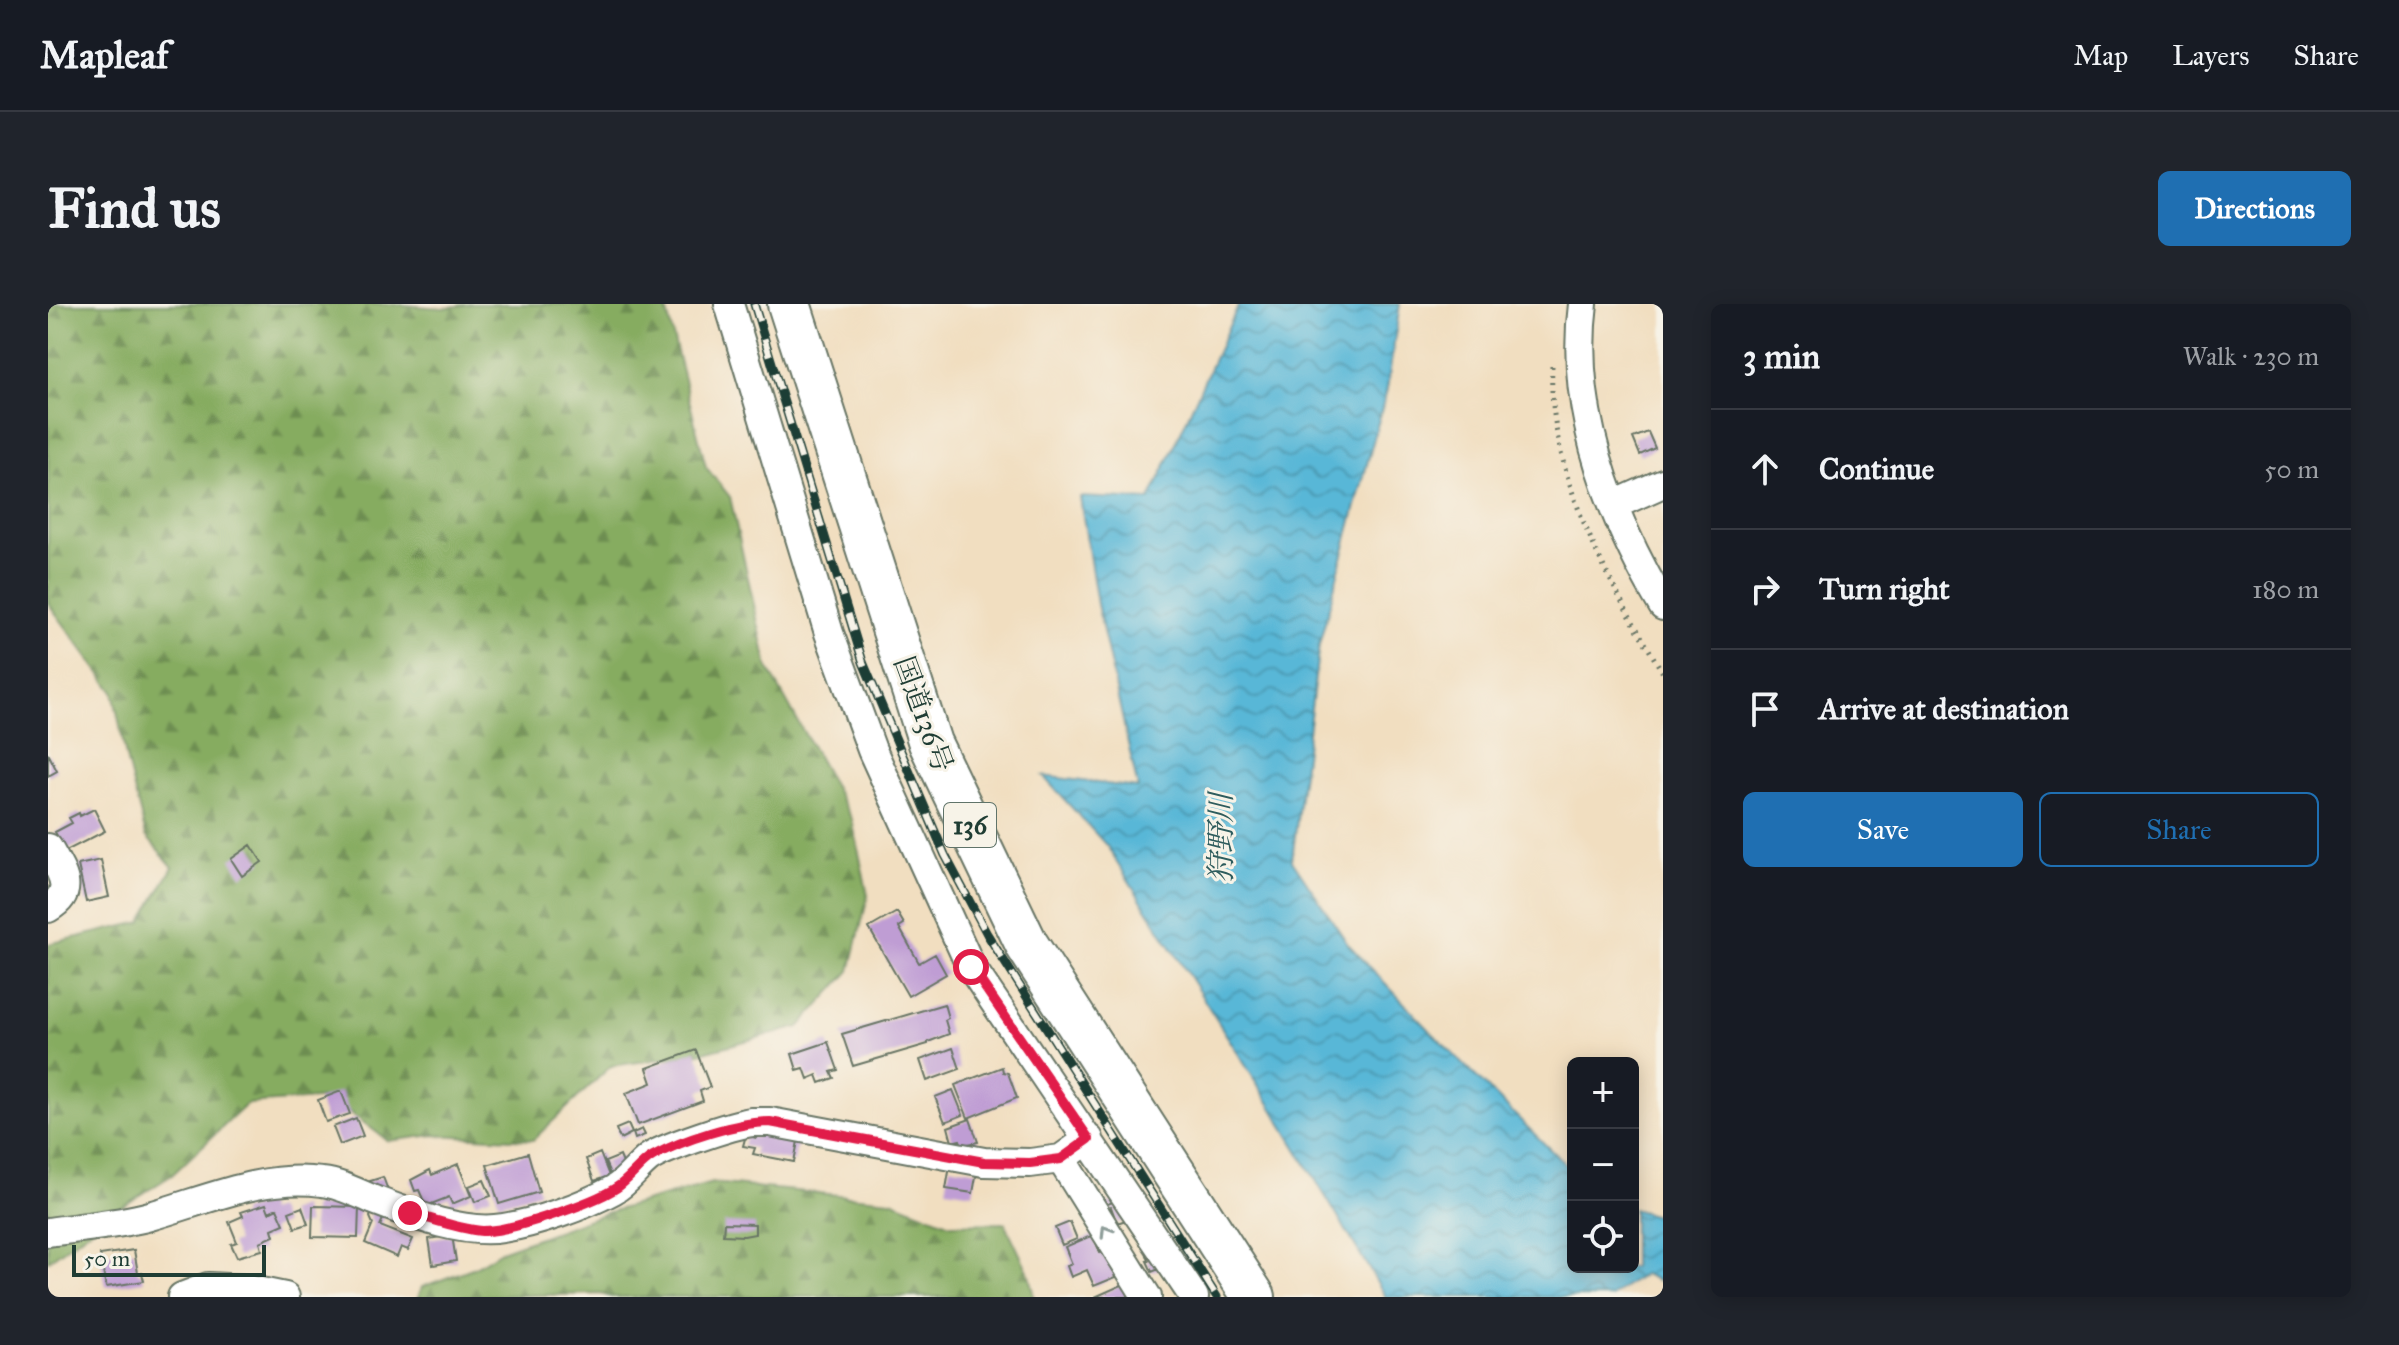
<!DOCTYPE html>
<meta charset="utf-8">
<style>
:root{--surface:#171b24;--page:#20242c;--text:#f1f3f6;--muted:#9ea1a6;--line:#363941;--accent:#1f6fb2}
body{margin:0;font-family:"IM FELL Great Primer","Noto Serif JP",serif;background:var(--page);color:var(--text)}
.controls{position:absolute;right:24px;bottom:24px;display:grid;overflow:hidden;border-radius:12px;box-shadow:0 4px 20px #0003}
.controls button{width:72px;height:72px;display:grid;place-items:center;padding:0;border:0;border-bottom:2px solid var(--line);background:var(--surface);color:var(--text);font:40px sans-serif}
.scale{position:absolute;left:24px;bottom:20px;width:194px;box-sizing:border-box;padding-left:8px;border:4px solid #1f3d34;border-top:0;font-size:22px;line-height:28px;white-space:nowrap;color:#1f3d34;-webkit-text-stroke:6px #f7f3e8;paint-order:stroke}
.stop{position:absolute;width:24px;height:24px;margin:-18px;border:6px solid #e11d48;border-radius:50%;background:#fff}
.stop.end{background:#e11d48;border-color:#fff;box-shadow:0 2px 8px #0008}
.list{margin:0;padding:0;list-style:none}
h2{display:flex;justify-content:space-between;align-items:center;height:104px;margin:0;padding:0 32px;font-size:34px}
h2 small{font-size:26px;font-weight:400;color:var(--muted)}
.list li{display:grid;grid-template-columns:52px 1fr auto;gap:24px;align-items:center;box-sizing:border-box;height:120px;padding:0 32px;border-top:2px solid var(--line)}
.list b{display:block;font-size:30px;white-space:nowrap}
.list em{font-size:26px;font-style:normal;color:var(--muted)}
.actions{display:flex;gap:16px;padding:24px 32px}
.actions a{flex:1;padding:18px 0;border:2px solid var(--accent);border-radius:12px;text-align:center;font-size:28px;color:var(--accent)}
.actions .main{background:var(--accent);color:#fff}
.icon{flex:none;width:44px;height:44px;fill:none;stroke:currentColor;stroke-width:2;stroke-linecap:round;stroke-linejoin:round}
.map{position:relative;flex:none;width:1615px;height:993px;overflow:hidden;border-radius:12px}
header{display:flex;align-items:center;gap:48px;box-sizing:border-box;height:112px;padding:0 40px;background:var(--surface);border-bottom:2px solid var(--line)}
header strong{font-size:38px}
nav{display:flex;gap:44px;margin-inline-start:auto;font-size:28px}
.intro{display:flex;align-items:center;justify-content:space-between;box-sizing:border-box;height:192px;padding:0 48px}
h1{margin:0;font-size:56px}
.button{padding:20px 36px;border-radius:12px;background:var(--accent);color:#fff;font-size:28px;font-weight:700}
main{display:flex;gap:48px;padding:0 48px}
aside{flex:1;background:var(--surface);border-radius:12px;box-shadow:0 4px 20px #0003}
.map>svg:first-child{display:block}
</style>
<header>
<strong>Mapleaf</strong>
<nav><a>Map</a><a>Layers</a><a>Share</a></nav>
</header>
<div class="intro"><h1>Find us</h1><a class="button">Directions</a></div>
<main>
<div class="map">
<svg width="1615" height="993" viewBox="0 0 1615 993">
<defs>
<pattern id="forest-firs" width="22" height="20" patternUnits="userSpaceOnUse" patternTransform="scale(2)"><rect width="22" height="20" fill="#86ac61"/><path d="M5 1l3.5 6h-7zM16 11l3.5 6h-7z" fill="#6d8d51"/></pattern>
<pattern id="water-waves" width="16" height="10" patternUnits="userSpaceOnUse" patternTransform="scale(2)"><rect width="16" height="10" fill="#59b7d7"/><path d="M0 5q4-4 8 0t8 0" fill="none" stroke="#4996af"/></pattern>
</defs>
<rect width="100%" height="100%" fill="#f7f3e8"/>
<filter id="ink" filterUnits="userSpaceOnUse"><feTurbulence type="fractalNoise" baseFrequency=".0125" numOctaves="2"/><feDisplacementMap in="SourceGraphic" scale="16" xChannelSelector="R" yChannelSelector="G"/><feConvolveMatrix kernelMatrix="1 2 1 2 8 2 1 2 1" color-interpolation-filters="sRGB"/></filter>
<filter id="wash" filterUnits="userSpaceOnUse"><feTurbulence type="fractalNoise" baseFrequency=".006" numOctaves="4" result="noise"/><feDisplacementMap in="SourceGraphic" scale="32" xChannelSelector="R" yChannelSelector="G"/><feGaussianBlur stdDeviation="1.8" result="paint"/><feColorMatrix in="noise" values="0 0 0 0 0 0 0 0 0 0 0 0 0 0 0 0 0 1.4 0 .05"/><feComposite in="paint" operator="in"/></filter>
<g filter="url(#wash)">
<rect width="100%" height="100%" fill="#f1dec0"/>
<path fill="url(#forest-firs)" stroke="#52744a" stroke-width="2" d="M0,0H341L395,4L423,0H617L658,163L682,193L720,364L804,515L820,592L802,667L751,723L648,750L563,762L485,836L386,831L340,837L283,794L199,800L124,871L72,904L0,957V640L93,618L125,563L98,532L79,458L65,387L0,299Z
M664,879L843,896L902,920L957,919L980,967L986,993H563L553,990L370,993L374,983L427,963L453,947L561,908Z"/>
<path fill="url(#water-waves)" stroke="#3c7a86" stroke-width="2" d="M1191,0H1352L1339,85L1271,341L1244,556L1300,640L1394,739L1525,868V963H1585V905L1615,914V979L1596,970L1563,993H1338L1222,800L1059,542L995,472L1090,484L1049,300L1032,193L1102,196Z"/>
<g id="blocks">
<path fill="#bf9dd4" d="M1600,128L1607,144L1592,151L1585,134Z
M0,449L9,467L0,472Z
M46,505L57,527L18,547L7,528L24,519L21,514L31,509L32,512Z
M203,541L214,558L194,572L183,555Z
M53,556L61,593L38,598L30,561Z
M849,608L856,620L851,623L871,659L887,650L898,670L860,692L821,624Z
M896,700L900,714L897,716L901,730L880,738V740L805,762L794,730Z
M780,738L790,766L783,768L786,774L772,779L769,771L760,775L756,764L749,766L744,750Z
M905,744L912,765L879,777L872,756Z
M648,746L662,783L652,787L655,797L590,821L578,789L604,779L599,764Z
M954,763L955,768L960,769L969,794L920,814L907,781Z
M905,786L915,811L897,818L887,793Z
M293,787L302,810L278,818L270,796Z
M308,814L315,832L292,841L285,823Z
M922,815L930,838L914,841L912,836L904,838L900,823Z
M580,820L584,829L572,835L568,825Z
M594,825L597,831L587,835L585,829Z
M709,829L750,837L746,858L705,850L707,844L695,842L698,831L708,834Z
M480,849L491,888L451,900L439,861Z
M552,849L561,872L546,877L538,855Z
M572,852L577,864L562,870L557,858Z
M410,860L423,892L404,900L401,893L378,902L371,886L367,887L363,876L382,866L384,871Z
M902,862L929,867L925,889L898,885Z
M335,873L342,892L316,879Z
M436,876L443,892L427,898L421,882Z
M1067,897L1071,908L1075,907L1078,916L1069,919L1063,903L1058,905L1057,901Z
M218,900L221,908L229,904L236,920L224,925L226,932L212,938L214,946L189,953L183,940L189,938L181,918L195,912L193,908Z
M265,902L311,903L310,934L264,933Z
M254,903L260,920L247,924L241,908Z
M325,905L337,910L332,922L365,935L360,946L353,943L349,953L317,939L325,920L322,913Z
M1022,918L1029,935L1014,941L1007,924Z
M676,919L707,920V930L696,932L675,931Z
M404,931L408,957L385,961L381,935Z
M1045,931L1052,949L1058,947L1068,973L1046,982L1039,966L1023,973L1019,962L1024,960L1017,943Z
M86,946L90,969H94L96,977L58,983L52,951Z
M1104,949L1111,965L1104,968L1099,957H1101L1099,951Z
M1076,980L1081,993H1047Z"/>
</g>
</g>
<g filter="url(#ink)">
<use href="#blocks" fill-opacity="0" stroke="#687565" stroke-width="2"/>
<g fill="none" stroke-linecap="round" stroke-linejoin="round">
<g stroke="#687565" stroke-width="32">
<path id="minor" d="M681,0L781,329L824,446L923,663L1146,993
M1535,0C1521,107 1562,212 1615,302
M1566,201L1615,179
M0,544C12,567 30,587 0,604
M1013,855L1099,993
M0,928C34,923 69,921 102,912C159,896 214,870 274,878C293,880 309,889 326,896C363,910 416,931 455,924C488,919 536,902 565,886C580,878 588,864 601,854C615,844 686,820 704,818C710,818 716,818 722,818L936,858L982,859L1013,855L1041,835
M134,993L160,983L198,985L237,993"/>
</g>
<g stroke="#687565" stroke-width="46">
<path id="highway" d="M741,0L882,439L979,641L1206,993"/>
</g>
<path stroke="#687565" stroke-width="5" stroke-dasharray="2 6" stroke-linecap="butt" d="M1504,62C1499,170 1561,279 1615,369"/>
<use href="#minor" stroke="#fff" stroke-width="28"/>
<use href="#highway" stroke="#fff" stroke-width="42"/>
<g stroke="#1f3d34" stroke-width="9">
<path id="rail" d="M706,0L815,358L897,551L939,630L1169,993"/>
</g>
<use href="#rail" stroke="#f7f3e8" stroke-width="6" stroke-dasharray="18" stroke-linecap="butt"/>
</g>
<defs><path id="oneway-chevron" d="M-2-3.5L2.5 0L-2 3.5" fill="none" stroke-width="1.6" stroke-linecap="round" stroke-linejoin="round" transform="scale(2)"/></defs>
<use stroke="#8f9e9a" href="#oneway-chevron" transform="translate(1058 927) rotate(-122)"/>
</g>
<g fill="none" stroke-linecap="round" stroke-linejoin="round" filter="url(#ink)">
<path stroke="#e11d48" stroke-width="10" d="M362,909C385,915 410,925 434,927C461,928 545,899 568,884C582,875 591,860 605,852C634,836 689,818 722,818L936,858L982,859L1013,855L1041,835L923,663"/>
</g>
<g text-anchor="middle" stroke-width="6" stroke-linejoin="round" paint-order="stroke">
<rect fill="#f7f3e8" stroke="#60746a" stroke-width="2" x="896" y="499" width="52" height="44" rx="6"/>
<g font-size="26" font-weight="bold" fill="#1f3d34">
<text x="922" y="530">136</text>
</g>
<g font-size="28" fill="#1f3d34" stroke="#f7f3e8">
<text transform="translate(876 410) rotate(70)" y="10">国道136号</text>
</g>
<g font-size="30" font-style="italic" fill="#2e5c5d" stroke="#f7f3e8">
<text transform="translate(1173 534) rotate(-90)" y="10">狩野川</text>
</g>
</g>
</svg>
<div class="controls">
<button>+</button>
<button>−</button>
<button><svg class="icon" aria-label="locate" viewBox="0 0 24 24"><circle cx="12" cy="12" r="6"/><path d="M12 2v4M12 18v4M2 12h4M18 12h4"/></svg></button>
</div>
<div class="scale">50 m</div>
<div class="stop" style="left:923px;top:663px"></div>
<div class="stop end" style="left:362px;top:909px"></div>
</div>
<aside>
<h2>3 min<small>Walk · 230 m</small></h2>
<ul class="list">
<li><svg class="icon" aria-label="ahead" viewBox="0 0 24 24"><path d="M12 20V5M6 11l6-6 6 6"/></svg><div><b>Continue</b></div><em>50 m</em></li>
<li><svg class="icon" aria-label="right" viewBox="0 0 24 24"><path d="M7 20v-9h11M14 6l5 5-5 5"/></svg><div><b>Turn right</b></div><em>180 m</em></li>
<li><svg class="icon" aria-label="arrive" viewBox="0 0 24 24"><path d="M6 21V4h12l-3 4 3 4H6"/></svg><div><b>Arrive at destination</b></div></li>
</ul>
<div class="actions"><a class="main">Save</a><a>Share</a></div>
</aside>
</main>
